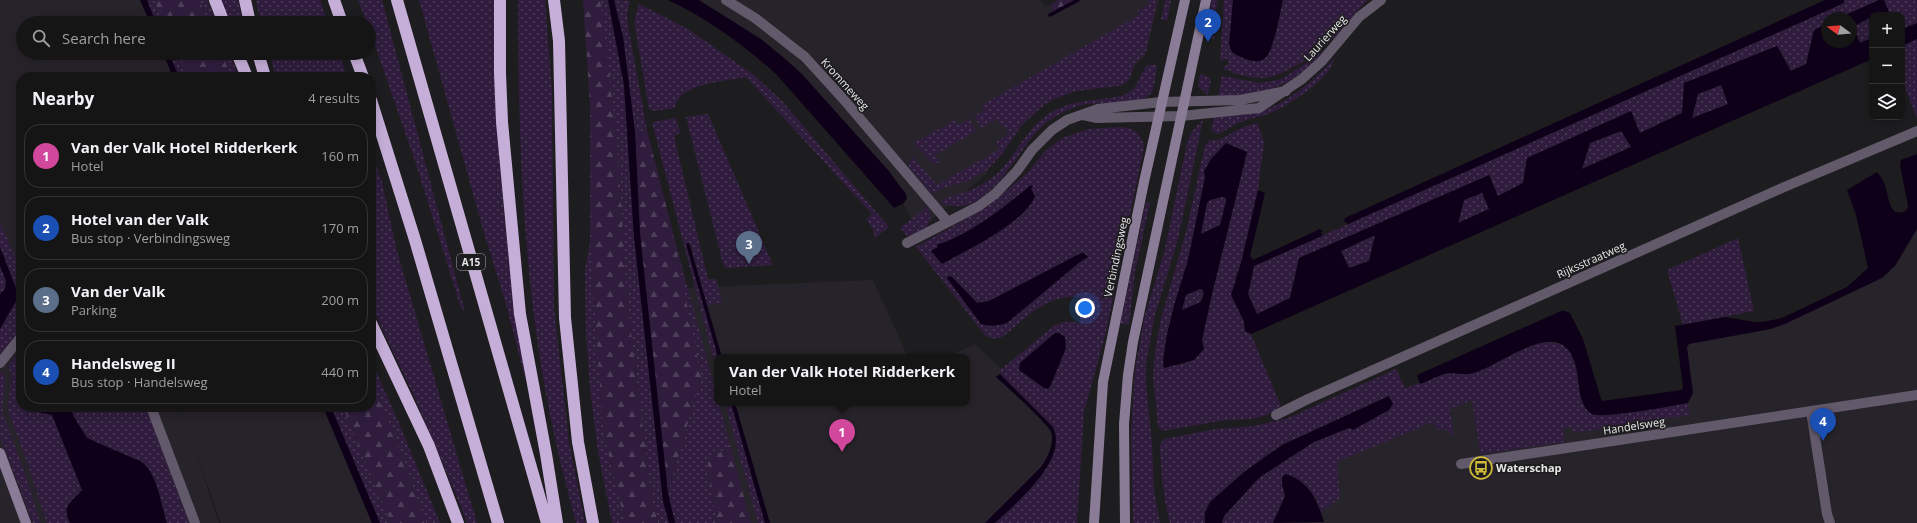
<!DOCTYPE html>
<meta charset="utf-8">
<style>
:root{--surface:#161516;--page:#232223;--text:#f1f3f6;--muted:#9e9fa1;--line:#353435;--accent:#ceb938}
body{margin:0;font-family:"Open Sans",sans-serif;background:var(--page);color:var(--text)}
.controls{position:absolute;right:12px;top:12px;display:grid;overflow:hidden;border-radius:8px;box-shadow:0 2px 10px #0003}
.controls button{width:36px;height:36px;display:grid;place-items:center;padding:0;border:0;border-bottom:1px solid var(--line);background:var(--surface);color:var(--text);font:20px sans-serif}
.compass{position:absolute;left:1821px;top:12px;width:36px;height:36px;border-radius:50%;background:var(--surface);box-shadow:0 2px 10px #0003;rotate:286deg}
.you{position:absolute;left:1085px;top:308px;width:14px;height:14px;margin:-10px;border:3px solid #fff;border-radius:50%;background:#1a73e8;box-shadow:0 0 0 6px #1a73e833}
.badge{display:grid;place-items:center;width:26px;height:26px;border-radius:50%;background:var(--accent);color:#fff;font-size:13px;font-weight:700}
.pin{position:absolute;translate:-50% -33px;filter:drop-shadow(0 1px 2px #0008)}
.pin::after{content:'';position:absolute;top:21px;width:14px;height:12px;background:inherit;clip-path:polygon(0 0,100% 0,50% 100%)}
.popup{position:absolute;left:714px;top:354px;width:256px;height:52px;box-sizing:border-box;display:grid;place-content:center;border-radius:8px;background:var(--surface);filter:drop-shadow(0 1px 3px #0005);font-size:13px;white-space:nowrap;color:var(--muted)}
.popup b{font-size:15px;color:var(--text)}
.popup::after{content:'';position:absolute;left:50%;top:100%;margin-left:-8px;border:8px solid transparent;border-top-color:var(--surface)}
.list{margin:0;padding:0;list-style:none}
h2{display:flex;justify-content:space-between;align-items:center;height:52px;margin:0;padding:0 16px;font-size:17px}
h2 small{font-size:13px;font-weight:400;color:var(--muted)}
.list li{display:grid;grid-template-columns:26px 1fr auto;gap:12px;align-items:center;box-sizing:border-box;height:64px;margin:0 8px 8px;padding:0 8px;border:1px solid var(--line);border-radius:16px}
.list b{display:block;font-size:15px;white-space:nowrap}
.list p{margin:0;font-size:13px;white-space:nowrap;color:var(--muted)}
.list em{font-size:13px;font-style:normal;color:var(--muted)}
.icon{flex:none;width:22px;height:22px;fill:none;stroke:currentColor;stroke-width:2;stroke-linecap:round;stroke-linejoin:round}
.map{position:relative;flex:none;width:1917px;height:523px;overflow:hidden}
.search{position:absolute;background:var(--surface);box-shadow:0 2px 10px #0003;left:16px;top:16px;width:360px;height:44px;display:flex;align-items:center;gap:10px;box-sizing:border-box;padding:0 14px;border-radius:22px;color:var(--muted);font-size:15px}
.panel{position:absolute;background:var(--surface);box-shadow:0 2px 10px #0003;left:16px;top:72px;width:360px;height:340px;border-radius:16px}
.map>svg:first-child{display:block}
</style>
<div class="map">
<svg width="1917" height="523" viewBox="0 0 1917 523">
<defs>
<pattern id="grass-dots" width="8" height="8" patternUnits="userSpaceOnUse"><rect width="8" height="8" fill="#301d3e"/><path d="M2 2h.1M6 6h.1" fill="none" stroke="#4e3e5a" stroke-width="1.8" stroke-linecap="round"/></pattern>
<pattern id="forest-firs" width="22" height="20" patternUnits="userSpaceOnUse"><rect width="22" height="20" fill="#301d3e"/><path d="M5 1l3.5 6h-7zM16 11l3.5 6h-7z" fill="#4e3e5a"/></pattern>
</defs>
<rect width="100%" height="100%" fill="#1d1c1e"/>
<path fill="#27232a" d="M0,0H179L189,23H23V53H202L213,77H21V407H177L182,417L179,407H323L372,523H221L195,450L219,523H0Z
M690,0H1040L1045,6H1058L1069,0H1159L1145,56L1118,82L1065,89L1025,112L986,174L919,231L895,190L829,109Z
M1917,220V523H1208L1298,440L1563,317L1598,405L1687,393L1683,339L1767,326L1865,281Z
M873,280L908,357H717V403H967V357H947L975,344L1055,420L1061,452L1015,523H743L677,288Z"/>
<path fill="url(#grass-dots)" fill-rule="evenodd" d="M147,0H154L164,23H156Z
M199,0H207L217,23H209Z
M220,0H238L243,23H229Z
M256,0H320L328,23H261Z
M358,0H382L465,312L461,308L415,161L369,28V23H367Z
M419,0H494L495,97L503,202L508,254L526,382L507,308L482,226Z
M518,0H545L552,92L554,308L569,442L585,523H576C567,489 558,454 551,420C523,282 518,140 518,0Z
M600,0H608L624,85L634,237L663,501L669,523H658L651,495L627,299L617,142Z
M614,0L630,1L627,14L628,25L647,130L635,132L623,37Z
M1148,0H1157L1146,52L1135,63L1131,76L1126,83L1119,86L1076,91L1057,98L1045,104L1021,126L1002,154L988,169L968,181L943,188L932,194L909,167L910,160L913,157L937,185L1000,149L996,142L1009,134L1004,125L1001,127L997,119L981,128L974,116L985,110L982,105L1139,15L1137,11L1150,4Z
M1165,0H1171L1167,21L1161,19Z
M1211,0H1217L1214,39L1208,38Z
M1224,0H1233L1230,48L1237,56L1269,54L1283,0H1368C1355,11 1348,24 1336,36C1321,51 1283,78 1262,78C1252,78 1242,75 1232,73V71L1224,70V67L1229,63L1226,58L1220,62Z
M1844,0H1879L1839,18H1827V24L1814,30L1806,64L1790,71L1781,51L1685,83L1682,113L1640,133L1631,111L1523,183L1497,197L1490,175L1299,258L1290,298L1257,314L1248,294L1254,266L1844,3Z
M1884,0H1917V23L1902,29V15H1890Z
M639,4L688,29L754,75L783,102L889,227L875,238L873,229L866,219L872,214L746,77C727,81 678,83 675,108L655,111L649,109L634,21Z
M1869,18L1872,24V38L1860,43L1853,27Z
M1917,39V119L1902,80V46Z
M1326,49C1290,88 1269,94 1218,97L1222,76L1260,83L1282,79Z
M169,53H178L189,77H179Z
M221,53H229L239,77H232Z
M269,53H339L347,77H276Z
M1334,59C1332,78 1288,106 1270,113C1261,117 1251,118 1241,122C1232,124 1226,132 1217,134L1211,131L1214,117C1230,115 1249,115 1265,110C1291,101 1316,78 1334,59Z
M1148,65H1157C1156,73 1155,85 1152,92C1143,107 1102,102 1087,104C1072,107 1058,114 1046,123C1017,145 990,223 942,203L943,199C967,192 990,185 1006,164C1020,146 1029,128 1047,115C1071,98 1098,102 1124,95C1142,87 1137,74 1148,65Z
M1200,74L1209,77L1211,80L1208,95L1198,86Z
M1721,85L1729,104L1692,119L1698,94Z
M708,114L773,265L726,268L723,264L686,117Z
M676,118L680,133L674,136L708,279H716L722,302L707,306L690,243L686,244L718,357L717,372L652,122Z
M969,119L976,131L935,155L939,162L935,164L931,162L914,143L955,120L958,125Z
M1203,120L1178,239L1155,315L1146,363V384L1152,443L1154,491L1160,523H1133L1131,433L1135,369L1145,315L1164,253L1188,139L1193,130Z
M1257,123L1260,129L1264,143L1258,190L1241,263L1235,279L1240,315L1244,321L1245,331L1251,334L1281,406L1267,415L1252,419L1225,420L1163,431L1158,426L1153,377L1155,351L1161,319L1187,228L1205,145L1210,140H1219L1241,128ZM1247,152L1212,294L1202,340L1204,349C1189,364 1184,365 1163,366C1165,330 1178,296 1188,262C1196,234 1199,205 1205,177L1204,169Z
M1121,127C1134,128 1142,134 1144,147L1106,332L1084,412L1077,523H995C1016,502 1070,461 1053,427L1000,374L999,371L1054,326C1063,321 1070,321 1079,323L1084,298C1050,291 1028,316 1004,336C997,340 990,339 984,334L916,247L987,207L1027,173L1045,151L1062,138L1088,129ZM1003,208L1024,212L1010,224L982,242L931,251L975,227ZM1088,257L981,324L947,278L952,277L977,303L989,301Z
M1622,131L1631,147L1581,169L1590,143Z
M371,150L382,182L397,251L477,523H467L459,502L414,396L371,305Z
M1482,192L1489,209L1458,223L1464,200Z
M1222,197L1226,198V201L1220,225L1200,234L1207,203L1210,200Z
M1146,202L1150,203L1135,272L1129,325L1120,324Z
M927,207L931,215L927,227L911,236H907L900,228Z
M0,222L21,271V329L0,355V329L19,296L0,247Z
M1376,235L1369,261L1349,268L1341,251Z
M674,237L730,445L708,461V471L717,523H675L668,493L701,377Z
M1738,238L1754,311L1683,325L1667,270Z
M590,241L602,416L606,443L625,523H612L598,452L590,388L586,334L585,270Z
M0,266L6,281L5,289L0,294Z
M1198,289H1202C1206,302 1192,309 1182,310L1185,296Z
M1546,342L1564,345L1570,350L1574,359L1582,401L1596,415L1688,403L1690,415L1573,433L1572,427L1563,428L1565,442L1480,454L1472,400L1450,409L1454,437L1445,429L1437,430L1433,422L1337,462L1340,498L1321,512L1316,498L1282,484L1285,496L1273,523H1222L1224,516L1260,477L1314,442L1349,428L1389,396L1282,445L1244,472L1204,518L1205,523H1170C1163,497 1161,472 1160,445L1164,439L1216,429L1254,426L1288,418L1396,369L1405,388L1448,373L1470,374L1533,345Z
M21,351V407H32L33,411L52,415L82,490C71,503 62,506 70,523H47L25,456L9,413L8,403L12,376L8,365Z
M371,360L399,423L440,523H426L394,433L371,384Z
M3,371C8,377 1,403 3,414L26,476L40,523H33L0,436V375Z
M725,403H731L765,523H758Z
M70,407H146L189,523H167C161,505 156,463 135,460L87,438L74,417Z
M331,407H343L391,523H380Z"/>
<path fill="url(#forest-firs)" d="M154,0H199L209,23H164Z
M583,0H600L602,10L617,142L627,299L651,495L658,523H625L606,443L602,416L590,241V106Z
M1058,0H1078L1055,13L1050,5Z
M178,53H221L232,77H189Z
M647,130L674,237L701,377L668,493L640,234L635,132Z
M371,384L394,433L426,523H391L343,407H371Z
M730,445L751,523H717L708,471V461Z"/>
<path fill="#0f001a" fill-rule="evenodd" d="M140,0H147L156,23H150Z
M608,0H614L623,37L635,132L640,234L668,493L675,523H669L663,501L634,237L624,85Z
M668,0H699L761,39L784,58L801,73L888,170L906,194L907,198L904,203L894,208L777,75C745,46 707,18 668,0Z
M1233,0H1283C1280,12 1274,53 1264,59C1256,65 1239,57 1232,52L1229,44Z
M1825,0H1844V3L1348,224L1344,221L1345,218Z
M1879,0H1884L1890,15H1872V24L1869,18L1853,27L1860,43L1872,38V59L1251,334L1245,331L1244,321L1231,295L1241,263L1258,190L1265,193L1250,256L1253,260L1320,229L1323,232H1321L1322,236L1254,266L1248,294L1257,314L1290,298L1299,258L1489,175L1498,196L1523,183L1527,158L1631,111L1640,133L1682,113L1684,83L1777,46L1791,71L1806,64L1814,30L1827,24V42H1851V18H1839ZM1721,85L1728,104L1692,118L1698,94ZM1621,131L1631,147L1582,169L1590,143ZM1482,193L1489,209L1458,223L1464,200ZM1375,235L1369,261L1349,268L1341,251Z
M1917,23V39L1902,46V29Z
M163,53H169L179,77H173Z
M1226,143L1247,152L1212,294L1202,340L1204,349L1194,360L1164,368L1163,361L1167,334L1175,302L1188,260L1205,177L1204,171L1211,159ZM1222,197L1226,198V201L1220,225L1201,234L1207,203L1210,200ZM1200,289L1202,290L1204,293L1201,302L1182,310L1186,295Z
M1917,154V229L1895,266L1882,278L1785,324L1771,329L1689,344L1687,347L1693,393L1688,403C1672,406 1603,419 1592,414C1579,407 1579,384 1577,372C1565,307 1504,366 1470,374C1464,375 1456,373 1449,373C1440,374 1429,381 1420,384L1417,375L1561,311H1565L1570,313L1583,339L1601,399L1603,401L1682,390L1683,387L1675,326L1725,317L1755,322H1763L1782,318L1847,287L1868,268L1856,215L1847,190L1877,172C1890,186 1885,201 1895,212C1902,213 1906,213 1908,206L1900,165L1901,160Z
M1031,185L1033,186L1031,189L1035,196C1025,223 967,250 942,264L931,251L938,247L937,245L939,243L940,244C974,232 1004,207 1031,185Z
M689,243L722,357H718L686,244Z
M0,247L19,296L0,329V294L5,289L6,281L0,266Z
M1081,253H1084L1088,257L1080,262L1007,323C997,326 991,327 981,324L947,278L950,276L952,277L977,303L989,301Z
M1055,333H1059L1065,337L1066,348L1050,387L1048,389L1044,388L1019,370L1020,363Z
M1000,374L1053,427C1069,460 1016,503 995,523H985L1041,467C1047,459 1055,443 1051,432C1049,425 1005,385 996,377Z
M1389,396L1393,404L1389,410L1353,430L1349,428L1314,442L1260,477L1224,516L1222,523H1205V512L1210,502L1244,472L1282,445Z
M731,403H735L770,523H765Z
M32,407H70L74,417L87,438L135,459C156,463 161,505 167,523H70C61,505 71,503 82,490L52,415L33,411Z
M323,407H331L380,523H372Z
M1286,474C1310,482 1317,500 1324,522L1273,523L1285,496L1282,484V477Z"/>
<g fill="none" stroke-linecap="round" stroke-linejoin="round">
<path stroke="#0f001a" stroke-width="3.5" d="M1050,15L1078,0"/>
<path stroke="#62596a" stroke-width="10" d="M726,0L755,18L805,57L845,101L948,222
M1083,115L1097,118L1181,116L1259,108L1302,79L1322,61L1359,17L1381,0
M907,243L979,206L995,194L1017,171L1032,150L1052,130L1067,120L1098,109L1161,102L1240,100L1286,91
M0,363L21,337
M151,407L195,523
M1811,411L1827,514L1830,523
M1276,415L1308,399L1782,188L1917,131
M1461,464L1917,395"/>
<path stroke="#8a7b96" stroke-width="10" d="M0,453L26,523
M1094,523L1103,382L1144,182L1185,0
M1125,523L1124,424L1128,375L1133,342L1206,0"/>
<path stroke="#c5aed8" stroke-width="12" d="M215,0L224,23
M245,0L250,23
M334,0L342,23
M397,0L547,523
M500,0V73L502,122L520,314L546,454L557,523
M554,0L559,41L565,318L578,442L593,523
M237,53L247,77
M258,53L265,77
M354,53L363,77
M371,100L415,240L498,523
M371,323L429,446L458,523"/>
</g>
<defs>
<g id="bus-ring" transform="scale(1.15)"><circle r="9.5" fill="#1d1c1e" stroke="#ceb938" stroke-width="1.5"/><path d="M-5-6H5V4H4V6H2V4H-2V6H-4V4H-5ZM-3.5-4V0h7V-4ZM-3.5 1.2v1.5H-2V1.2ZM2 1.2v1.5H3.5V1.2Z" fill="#ceb938"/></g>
</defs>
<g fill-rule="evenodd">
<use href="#bus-ring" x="1481" y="468"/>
</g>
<g text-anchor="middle" stroke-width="3.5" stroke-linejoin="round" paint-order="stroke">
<rect fill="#1d1c1e" stroke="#abaaab" stroke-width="1" x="457" y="254" width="28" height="16" rx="3"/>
<g font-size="10" font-weight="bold" fill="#e8e7e8">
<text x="471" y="266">A15</text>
</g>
<g font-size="11" fill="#e8e7e8" stroke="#1d1c1e">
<text transform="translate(1325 38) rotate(-48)" y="4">Laurierweg</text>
<text transform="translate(845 84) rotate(48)" y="4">Krommeweg</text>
<text transform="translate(1116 257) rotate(-78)" y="4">Verbindingsweg</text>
<text transform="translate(1591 260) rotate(-24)" y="4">Rijksstraatweg</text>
<text transform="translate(1634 426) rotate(-9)" y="4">Handelsweg</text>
</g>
<g font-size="11" font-weight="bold" fill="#e8e7e8" stroke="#1d1c1e" text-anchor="start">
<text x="1496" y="472">Waterschap</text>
</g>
</g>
</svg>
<div class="controls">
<button>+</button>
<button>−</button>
<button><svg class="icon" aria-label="layers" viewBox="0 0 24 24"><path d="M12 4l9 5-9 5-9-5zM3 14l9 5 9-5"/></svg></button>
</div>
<svg class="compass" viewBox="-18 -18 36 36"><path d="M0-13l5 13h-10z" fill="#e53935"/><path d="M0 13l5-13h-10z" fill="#9e9fa1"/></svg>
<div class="you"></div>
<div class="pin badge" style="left:842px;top:452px;background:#d1479c">1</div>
<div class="popup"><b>Van der Valk Hotel Ridderkerk</b>Hotel</div>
<div class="pin badge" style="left:1208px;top:42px;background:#1a4fb4">2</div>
<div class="pin badge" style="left:749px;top:264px;background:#5c6f8a">3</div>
<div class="pin badge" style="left:1823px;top:441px;background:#1a4fb4">4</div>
<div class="search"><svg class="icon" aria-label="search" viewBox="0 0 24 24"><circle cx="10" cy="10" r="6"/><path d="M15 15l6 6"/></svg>Search here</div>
<section class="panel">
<h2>Nearby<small>4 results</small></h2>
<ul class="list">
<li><span class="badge" style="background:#d1479c">1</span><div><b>Van der Valk Hotel Ridderkerk</b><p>Hotel</p></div><em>160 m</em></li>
<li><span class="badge" style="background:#1a4fb4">2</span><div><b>Hotel van der Valk</b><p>Bus stop · Verbindingsweg</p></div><em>170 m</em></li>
<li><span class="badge" style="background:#5c6f8a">3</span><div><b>Van der Valk</b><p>Parking</p></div><em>200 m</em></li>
<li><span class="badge" style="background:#1a4fb4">4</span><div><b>Handelsweg II</b><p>Bus stop · Handelsweg</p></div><em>440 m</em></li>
</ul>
</section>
</div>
